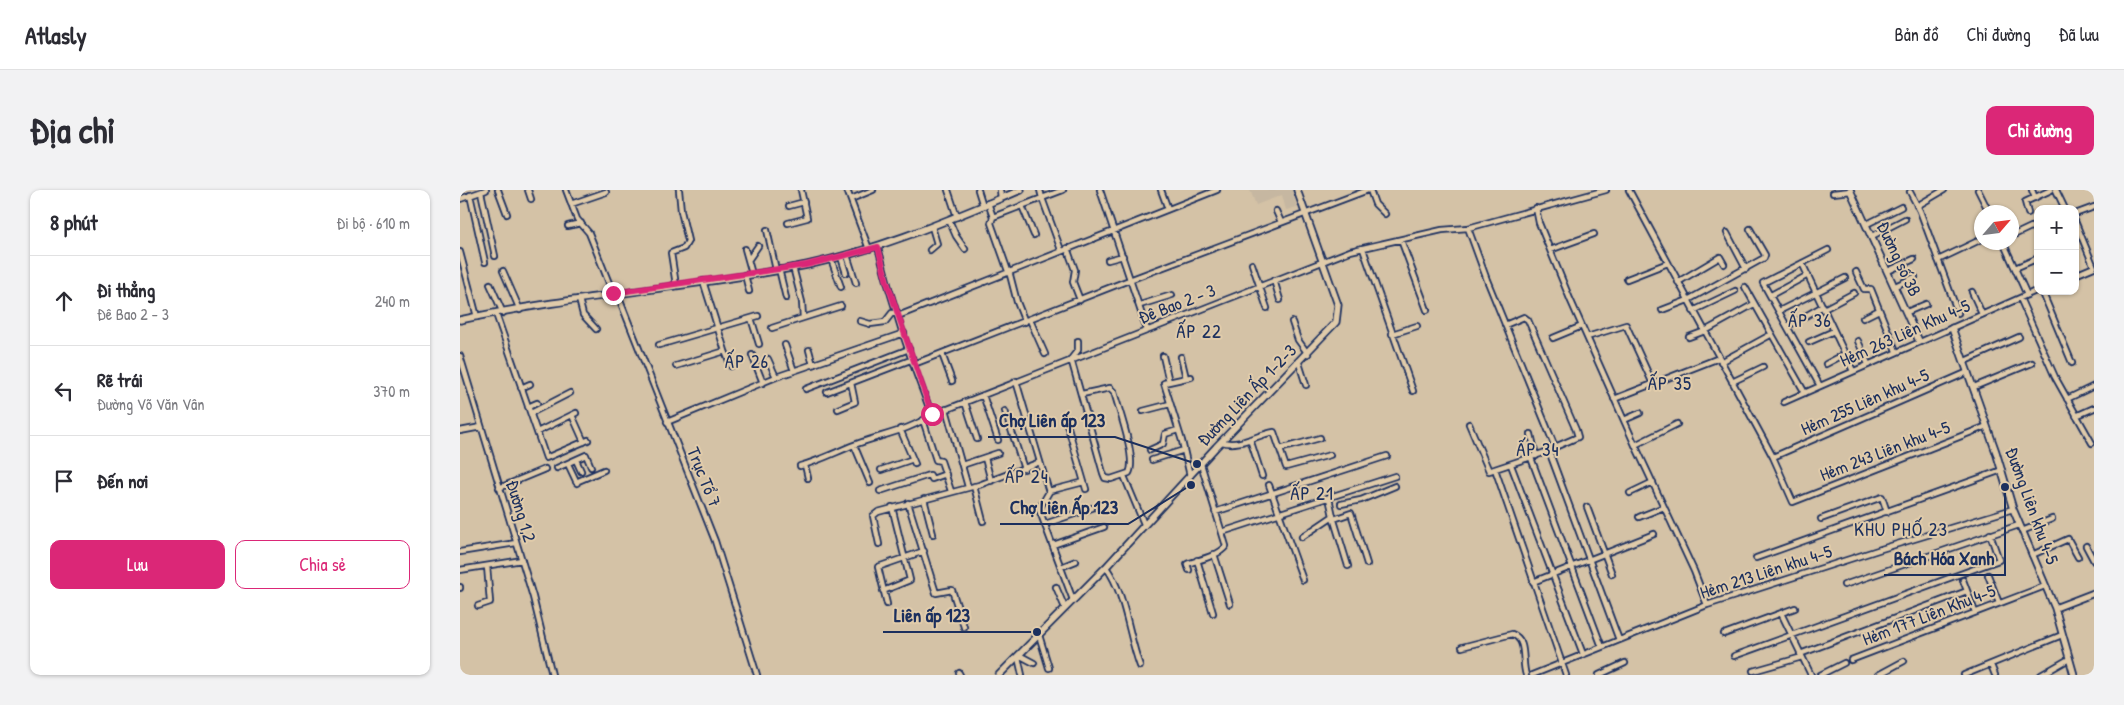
<!DOCTYPE html>
<html lang="vi">
<meta charset="utf-8">
<style>
:root{--surface:#fff;--page:#f2f2f3;--text:#2b2b33;--muted:#7c7c81;--line:#e1e1e2;--accent:#db2777}
body{margin:0;font-family:"Patrick Hand",sans-serif;background:var(--page);color:var(--text)}
.controls{position:absolute;right:15px;top:15px;display:grid;overflow:hidden;border-radius:10px;box-shadow:0 1px 4px #0004}
.controls button{width:45px;height:45px;display:grid;place-items:center;padding:0;border:0;border-bottom:1px solid var(--line);background:var(--surface);color:var(--text);font:25px sans-serif}
.compass{position:absolute;left:1514px;top:15px;width:45px;height:45px;border-radius:50%;background:var(--surface);box-shadow:0 1px 4px #0004;rotate:62deg}
.stop{position:absolute;width:15px;height:15px;margin:-11px;border:4px solid #db2777;border-radius:50%;background:#fff}
.stop.end{background:#db2777;border-color:#fff;box-shadow:0 1px 5px #0008}
.list{margin:0;padding:0;list-style:none}
h2{display:flex;justify-content:space-between;align-items:center;height:65px;margin:0;padding:0 20px;font-size:21px}
h2 small{font-size:16px;font-weight:400;color:var(--muted)}
.list li{display:grid;grid-template-columns:32px 1fr auto;gap:15px;align-items:center;box-sizing:border-box;height:90px;padding:0 20px;border-top:1px solid var(--line)}
.list b{display:block;font-size:19px;white-space:nowrap}
.list p{margin:0;font-size:16px;white-space:nowrap;color:var(--muted)}
.list em{font-size:16px;font-style:normal;color:var(--muted)}
.actions{display:flex;gap:10px;padding:15px 20px}
.actions a{flex:1;padding:11px 0;border:1px solid var(--accent);border-radius:10px;text-align:center;font-size:18px;color:var(--accent)}
.actions .main{background:var(--accent);color:#fff}
.icon{flex:none;width:28px;height:28px;fill:none;stroke:currentColor;stroke-width:2;stroke-linecap:round;stroke-linejoin:round}
.map{position:relative;flex:none;width:1634px;height:485px;overflow:hidden;border-radius:10px}
header{display:flex;align-items:center;gap:30px;box-sizing:border-box;height:70px;padding:0 25px;background:var(--surface);border-bottom:1px solid var(--line)}
header strong{font-size:24px}
nav{display:flex;gap:28px;margin-inline-start:auto;font-size:18px}
.intro{display:flex;align-items:center;justify-content:space-between;box-sizing:border-box;height:120px;padding:0 30px}
h1{margin:0;font-size:35px}
.button{padding:12px 22px;border-radius:10px;background:var(--accent);color:#fff;font-size:18px;font-weight:700}
main{display:flex;gap:30px;padding:0 30px}
aside{flex:1;background:var(--surface);border-radius:10px;box-shadow:0 1px 4px #0004}
.map>svg:first-child{display:block}
</style>
<header>
<strong>Atlasly</strong>
<nav><a>Bản đồ</a><a>Chỉ đường</a><a>Đã lưu</a></nav>
</header>
<div class="intro"><h1>Địa chỉ</h1><a class="button">Chỉ đường</a></div>
<main>
<aside>
<h2>8 phút<small>Đi bộ · 610 m</small></h2>
<ul class="list">
<li><svg class="icon" aria-label="ahead" viewBox="0 0 24 24"><path d="M12 20V5M6 11l6-6 6 6"/></svg><div><b>Đi thẳng</b><p>Đê Bao 2 - 3</p></div><em>240 m</em></li>
<li><svg class="icon" aria-label="left" viewBox="0 0 24 24"><path d="M17 20v-9H6M10 6l-5 5 5 5"/></svg><div><b>Rẽ trái</b><p>Đường Võ Văn Vân</p></div><em>370 m</em></li>
<li><svg class="icon" aria-label="arrive" viewBox="0 0 24 24"><path d="M6 21V4h12l-3 4 3 4H6"/></svg><div><b>Đến nơi</b></div></li>
</ul>
<div class="actions"><a class="main">Lưu</a><a>Chia sẻ</a></div>
</aside>
<div class="map">
<svg width="1634" height="485" viewBox="0 0 1634 485">
<rect width="100%" height="100%" fill="#d4c2a6"/>
<filter id="ink" filterUnits="userSpaceOnUse"><feTurbulence type="fractalNoise" baseFrequency=".02" numOctaves="2"/><feDisplacementMap in="SourceGraphic" scale="10" xChannelSelector="R" yChannelSelector="G"/><feConvolveMatrix kernelMatrix="1 2 1 2 8 2 1 2 1" color-interpolation-filters="sRGB"/></filter>
<g filter="url(#ink)">
<path fill="#c6b7a1" d="M790,0H832L837,17L826,20L822,5L796,15Z"/>
<g fill="none" stroke-linecap="round" stroke-linejoin="round">
<g stroke="#1b2f5e" stroke-width="8">
<path id="minor" d="M38,0L47,24
M68,0L71,9
M106,0L117,29L129,43L153,103
M387,0L409,59
M488,0L497,27
M518,0L523,16
M540,0L541,8
M580,0L582,8L603,0
M640,0L687,140
M701,0L708,19
M910,0L915,14L925,24
M1169,0L1313,267L1333,312L1527,236
M1518,0L1529,22
M1572,0L1575,8
M1596,0L1605,19
M21,2L35,66
M1450,2L1460,21L1498,123
M1373,3L1391,1
M10,5L25,72
M0,9L26,0
M391,9L413,0
M528,13L533,27L531,33L548,81
M111,14L146,2
M329,16L344,12
M562,16L574,45
M1457,16L1484,0
M1076,18L1079,33L1110,109L1175,255L1234,381L1247,415
M816,21L821,32
M1568,23L1565,12L1591,0
M1615,24L1634,17
M533,27L582,8L601,60
M489,30L496,46L505,59
M1615,31L1634,77
M328,33L347,28L341,0
M1407,34L1441,17
M108,36L121,33
M1008,38L1027,90L1095,257L1089,261L1029,281L1009,234
M307,40L316,80
M1267,43L1286,79
M1412,46L1445,29
M1552,46L1571,37
M941,50L967,120
M1543,52L1567,105
M418,57C432,113 450,169 471,223L475,224L890,61L982,40L1008,38L1146,0
M607,58L615,80L613,92L620,110
M285,59L292,84
M903,59L953,201
M470,60L477,54L472,37
M1090,60L1134,44
M0,62L17,127
M387,65L396,93
M381,67L386,83
M289,69L298,56
M371,69L381,97
M648,70L663,66
M1478,70L1522,49
M1342,73L1393,181
M792,74L807,118
M1555,78L1576,69
M319,79L326,108
M43,81L60,120
M549,81L557,112L565,132
M1428,81L1454,69
M1396,82L1404,99H1411L1436,161
M285,85L289,101
M1615,85L1634,77
M1167,89L1208,73
M814,90L820,110
M1218,92L1260,67L1264,74
M30,94L43,123
M216,95L211,63L224,58L228,51L221,21L219,0
M1435,96L1455,87
M1285,97L1345,203
M1582,101L1612,173
M1512,102L1522,124
M157,103L255,351L297,485
M1311,105L1348,85
M1560,108L1595,187L1632,253
M119,109L123,125L136,139
M680,115L712,105
M1364,119L1394,103
M1202,120L1228,110L1304,68L1305,65L1290,39
M1233,121L1275,101
M1319,121L1385,88
M1447,122L1466,114
M36,124L86,268L128,250
M438,126L757,0
M291,128L299,154
M343,128L381,116
M1403,128L1419,120
M570,130L585,164
M400,131L410,134L425,132L432,123L437,122
M832,132L838,150L848,164
M1045,135L1064,127L1068,130L1116,240L1118,247L1095,257
M1328,136L1363,116
M312,138L343,128L342,112L333,77
M932,144L957,136
M1127,147L1166,135L1193,194
M1229,147L1245,141L1294,114
M1093,148L1122,136
M618,151V160L611,169L643,283L645,288L651,289L669,283C677,269 659,220 654,202L650,198L622,204
M1398,151L1408,174
M1349,152L1374,141
M199,155L298,126
M325,155L334,181
M349,160L353,175
M265,161L271,176
M482,164L492,191
M292,165L303,193
M0,166L73,407L92,485
M703,166L709,192
M721,167L726,188
M308,169L316,187
M1505,171L1559,147
M1261,172L1312,144
M839,173L846,195
M454,174L664,92L908,0
M1366,174L1385,164
M216,176L265,161L243,91
M556,191L589,302L579,319L613,410
M1272,192L1303,177
M1360,196L1303,93L1368,60
M1514,197L1572,173
M61,198L70,194
M346,199L449,159
M367,202L453,169
M523,205L538,250
M1154,209L1259,168
M1607,209L1634,196
M505,212L517,249
M1324,212L1578,100
M68,217L77,213
M378,219L395,212L391,193
M486,219L508,297
M545,221L564,279
M683,221L710,214
M71,223L110,203
M112,225L124,252
M1616,226L1634,218
M605,227L626,299
M463,230L476,270L481,271L491,301
M1164,230L1180,223
M207,232L316,187L444,143
M440,239L455,274
M0,241L21,237
M77,242L116,223
M1071,244L1076,266
M790,249L802,286
M762,252C780,257 796,245 814,242L826,277L870,265
M394,255L410,293
M1175,255L1217,234
M820,259L860,248
M690,260L703,254L705,244L718,240
M1089,261L1159,450
M1313,267L1508,182
M525,268L531,291
M1071,268L1142,457
M116,270L121,281
M692,270L724,260
M108,274L117,293
M345,275L348,288
M502,275L538,263
M1051,275L1123,464
M340,276C359,271 376,262 394,255C419,245 451,241 472,224
M97,278L126,265L131,277
M1035,279L1106,485
M421,280L453,269
M664,286L684,334
M730,286L722,251L704,193L731,187
M116,292L144,280
M809,295L843,390
M514,296L523,331
M39,298L85,279
M420,301L466,286L470,285L472,289L486,284
M589,301L624,292
M1170,303L1193,292
M464,309L473,344
M448,313L476,403L492,400L504,437
M881,314L901,310L935,296
M1127,317L1152,384
M755,322L927,266
M873,327L888,376
M1179,327L1204,317
M874,329L891,323L907,374
M1361,329L1422,307L1427,322
M585,334L632,318
M1562,341L1592,329
M762,342L935,286
M842,347L873,326L869,308
M419,354L413,326L418,322L519,295L580,272
M593,355L644,337
M1626,356L1634,371
M0,362L56,353
M754,364L770,414
M1572,365L1608,349L1618,367
M1296,368L1542,280
M737,370L753,423
M601,377L616,371
M646,377C666,405 668,444 680,476
M0,380L62,370
M729,380L727,374C738,370 759,366 766,356L741,274
M1528,385L1539,413
M1503,390L1515,422
M1073,392L1194,344
M1384,395L1559,335
M0,397V398
M596,397L605,418
M423,401L450,390L432,317
M427,414L418,377L464,361
M18,416L30,412L27,376
M1321,423L1351,485
M1264,444L1335,418
M579,445L589,478
M1002,457L1052,444C1068,450 1061,471 1066,485
M1340,464L1507,401
M559,465L574,473
M1274,466L1539,370L1530,344
M558,467L562,485
M1391,470L1585,396
M1531,475L1535,485
M1293,481L1342,467
M499,483L500,485
M1072,485L1247,415L1421,359L1553,319
M1139,485L1165,473
M1360,485L1384,473
M1418,485L1444,471
M1504,485L1602,445
M1581,485L1609,469"/>
</g>
<g stroke="#1b2f5e" stroke-width="9">
<path id="tertiary" d="M1390,0L1459,151
M0,130C115,105 232,98 347,75C425,58 488,30 561,0
M1492,138L1536,262L1553,319L1595,418L1614,485
M1595,418L1634,403
M539,485L646,377L756,257L876,132L878,115L837,0"/>
</g>
<use href="#minor" stroke="#e0cbaa" stroke-width="4.5"/>
<use href="#tertiary" stroke="#e0cbaa" stroke-width="5.5"/>
</g>
</g>
<g fill="none" stroke-linecap="round" stroke-linejoin="round" filter="url(#ink)">
<path stroke="#db2777" stroke-width="6" d="M153,103L346,75L418,57L427,92L472,224"/>
</g>
<g text-anchor="middle" stroke-width="4" stroke-linejoin="round" paint-order="stroke">
<g font-size="18" fill="#1b2f5e" stroke="#e0cbaa">
<text transform="translate(1439 69) rotate(65)" y="6">Đường số 3B</text>
<text transform="translate(717 114) rotate(-21)" y="6">Đê Bao 2 - 3</text>
<text transform="translate(1445 143) rotate(-24)" y="6">Hẻm 263 Liên Khu 4-5</text>
<text transform="translate(787 205) rotate(-46)" y="6">Đường Liên Ấp 1-2-3</text>
<text transform="translate(1405 212) rotate(-24)" y="6">Hẻm 255 Liên khu 4-5</text>
<text transform="translate(1425 261) rotate(-21)" y="6">Hẻm 243 Liên khu 4-5</text>
<text transform="translate(244 287) rotate(68)" y="6">Trục Tổ 7</text>
<text transform="translate(1572 316) rotate(70)" y="6">Đường Liên khu 4-5</text>
<text transform="translate(61 321) rotate(73)" y="6">Đường 1,2</text>
<text transform="translate(1306 382) rotate(-18)" y="6">Hẻm 213 Liên khu 4-5</text>
<text transform="translate(1469 425) rotate(-21)" y="6">Hẻm 177 Liên Khu 4-5</text>
</g>
<g font-size="19" letter-spacing="1" fill="#1b2f5e" stroke="#e0cbaa">
<text x="1350" y="137">ẤP 36</text>
<text x="739" y="148">ẤP 22</text>
<text x="287" y="178">ẤP 26</text>
<text x="1210" y="200">ẤP 35</text>
<text x="1078" y="266">ẤP 34</text>
<text x="567" y="293">ẤP 24</text>
<text x="852" y="310">ẤP 21</text>
<text x="1441" y="346">KHU PHỐ 23</text>
</g>
</g>
<path fill="none" stroke="#1b2f5e" stroke-width="2" d="M737 274L655 247H528M731 295L668 334H540M1545 297L1545 385H1424M577 442L520 442H423"/>
<g fill="#1b2f5e" stroke="#e0cbaa" stroke-width="2">
<circle cx="737" cy="274" r="5"/>
<circle cx="731" cy="295" r="5"/>
<circle cx="1545" cy="297" r="5"/>
<circle cx="577" cy="442" r="5"/>
</g>
<g font-size="19" text-anchor="middle" font-weight="bold" fill="#1b2f5e" stroke="#e0cbaa" stroke-width="4" stroke-linejoin="round" paint-order="stroke">
<text x="592" y="237">Chợ Liên ấp 123</text>
<text x="604" y="324">Chợ Liên Ấp 123</text>
<text x="1484" y="375">Bách Hóa Xanh</text>
<text x="472" y="432">Liên ấp 123</text>
</g>
</svg>
<div class="controls">
<button>+</button>
<button>−</button>
</div>
<svg class="compass" viewBox="-18 -18 36 36"><path d="M0-13l5 13h-10z" fill="#e53935"/><path d="M0 13l5-13h-10z" fill="#7c7c81"/></svg>
<div class="stop" style="left:472px;top:224px"></div>
<div class="stop end" style="left:153px;top:103px"></div>
</div>
</main>
